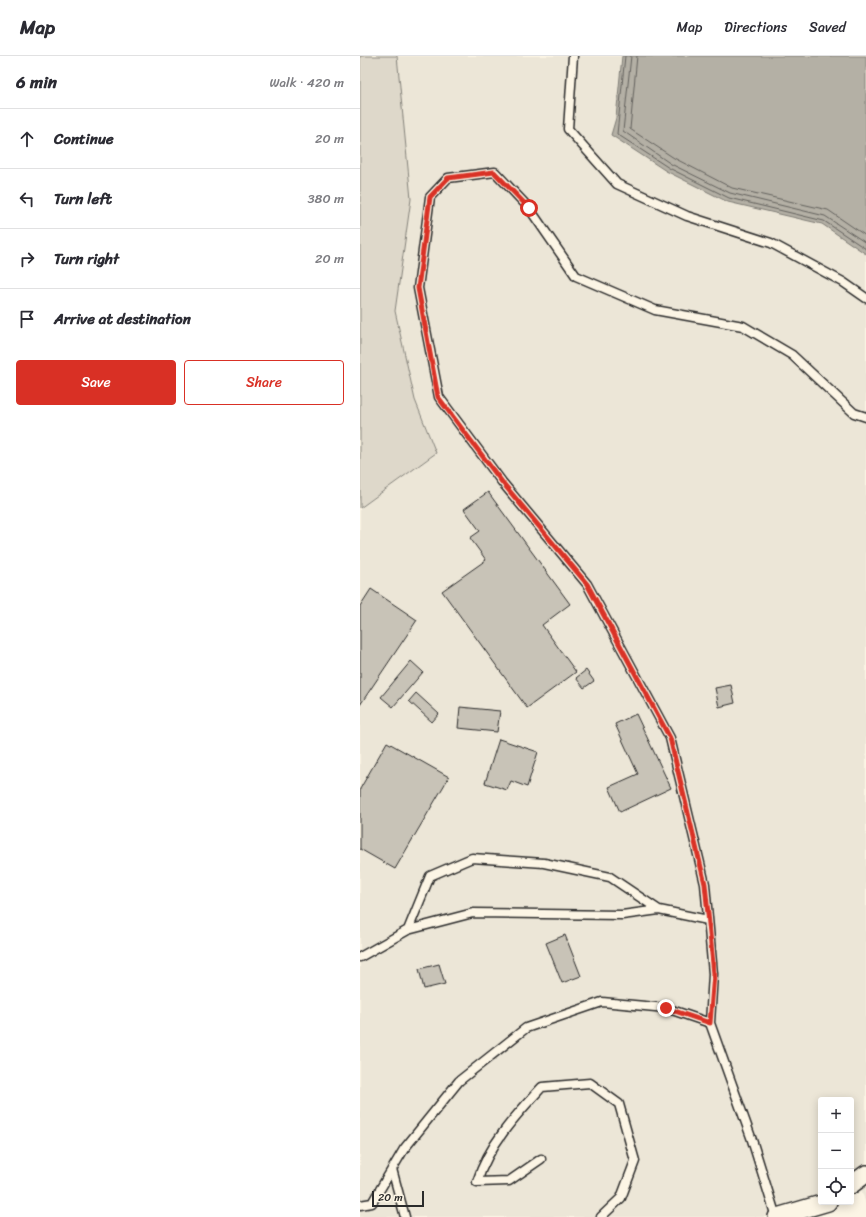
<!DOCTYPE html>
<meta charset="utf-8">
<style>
:root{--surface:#fff;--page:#f7f7f7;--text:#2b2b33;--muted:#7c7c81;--line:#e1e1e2;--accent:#d93025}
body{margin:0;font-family:Sriracha,sans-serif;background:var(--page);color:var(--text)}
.controls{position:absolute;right:12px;bottom:12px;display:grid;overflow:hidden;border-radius:4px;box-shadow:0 2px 10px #0003}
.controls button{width:36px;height:36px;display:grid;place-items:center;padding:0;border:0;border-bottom:1px solid var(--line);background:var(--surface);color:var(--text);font:20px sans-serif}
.scale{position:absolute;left:12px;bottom:10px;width:52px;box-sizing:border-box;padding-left:4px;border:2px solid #2b2b2b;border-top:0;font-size:11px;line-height:14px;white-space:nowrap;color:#2b2b2b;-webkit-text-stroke:3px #fcf5e5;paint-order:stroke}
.stop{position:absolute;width:12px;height:12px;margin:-9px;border:3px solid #d93025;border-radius:50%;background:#fff}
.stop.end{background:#d93025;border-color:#fff;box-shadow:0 1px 4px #0008}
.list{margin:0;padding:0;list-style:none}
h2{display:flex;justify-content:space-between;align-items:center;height:52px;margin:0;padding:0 16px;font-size:17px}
h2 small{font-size:13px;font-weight:400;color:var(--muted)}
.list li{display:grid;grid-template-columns:26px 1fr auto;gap:12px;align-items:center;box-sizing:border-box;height:60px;padding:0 16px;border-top:1px solid var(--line)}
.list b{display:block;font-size:15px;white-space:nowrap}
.list em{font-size:13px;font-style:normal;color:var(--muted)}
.actions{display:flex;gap:8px;padding:12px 16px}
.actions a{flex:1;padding:9px 0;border:1px solid var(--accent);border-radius:4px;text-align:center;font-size:14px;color:var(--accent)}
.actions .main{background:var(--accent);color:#fff}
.icon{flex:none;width:22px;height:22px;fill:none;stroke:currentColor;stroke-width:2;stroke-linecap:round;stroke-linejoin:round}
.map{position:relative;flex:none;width:506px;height:1161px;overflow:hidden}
header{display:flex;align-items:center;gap:24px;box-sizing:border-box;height:56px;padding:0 20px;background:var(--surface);border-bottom:1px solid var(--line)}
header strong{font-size:19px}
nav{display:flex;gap:22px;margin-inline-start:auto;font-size:14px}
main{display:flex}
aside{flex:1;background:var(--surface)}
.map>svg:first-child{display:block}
</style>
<header>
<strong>Map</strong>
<nav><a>Map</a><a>Directions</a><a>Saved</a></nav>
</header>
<main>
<aside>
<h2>6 min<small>Walk · 420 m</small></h2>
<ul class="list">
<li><svg class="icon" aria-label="ahead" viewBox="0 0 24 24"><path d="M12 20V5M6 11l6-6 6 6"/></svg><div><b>Continue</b></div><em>20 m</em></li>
<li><svg class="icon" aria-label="left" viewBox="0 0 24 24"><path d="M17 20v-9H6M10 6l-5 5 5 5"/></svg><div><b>Turn left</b></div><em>380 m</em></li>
<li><svg class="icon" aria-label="right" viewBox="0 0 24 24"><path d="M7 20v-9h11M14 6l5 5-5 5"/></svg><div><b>Turn right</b></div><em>20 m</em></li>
<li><svg class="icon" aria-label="arrive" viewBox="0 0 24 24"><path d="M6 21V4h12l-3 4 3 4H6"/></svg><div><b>Arrive at destination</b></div></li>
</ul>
<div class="actions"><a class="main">Save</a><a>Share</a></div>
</aside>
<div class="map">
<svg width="506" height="1161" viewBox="0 0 506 1161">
<rect width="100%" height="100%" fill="#fcf5e5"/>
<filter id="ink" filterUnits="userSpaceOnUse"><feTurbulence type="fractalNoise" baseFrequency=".025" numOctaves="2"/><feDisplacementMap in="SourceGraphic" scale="8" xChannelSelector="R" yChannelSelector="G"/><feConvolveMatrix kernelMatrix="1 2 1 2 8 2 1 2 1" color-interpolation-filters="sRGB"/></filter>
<g filter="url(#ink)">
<path fill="#ece6d7" d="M37,0H506V1148L497,1121L491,1126V1044H461V1144L413,1161H0V452L76,397L55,344L35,254L50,143Z"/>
<path fill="#ded8ca" stroke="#84827a" d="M0,0H37L51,143L35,255L55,344L76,397L0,452Z"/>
<path fill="#b4b0a5" stroke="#7d7b74" d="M262,0H506V198L462,168L368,146L306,115L251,79L256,62Z"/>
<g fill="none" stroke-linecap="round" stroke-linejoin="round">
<path stroke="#62605c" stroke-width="1" d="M265,0L257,78L309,112L369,142L464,165L506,193
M271,0L263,75L311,108L370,137L465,160L506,187
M277,0L270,73L314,102L372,132L468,154L506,180"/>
</g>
<path fill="#c8c3b7" stroke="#2b2b2b" d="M128,436L210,548L182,569L216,616L167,652L82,535L126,504L110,482L120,475L104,453Z
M11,533L57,564L0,649V550Z
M51,605L63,616L33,651L21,641Z
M226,614L234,625L224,632L216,622Z
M371,629L375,647L359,651L355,632Z
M56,637L79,658L72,666L49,645Z
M100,651L140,655L137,676L98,672Z
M276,658L311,732L260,756L249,731L278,718L255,668Z
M139,683L178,696L167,731L151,725L147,734L125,727Z
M27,686L89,721L35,813L0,793V733Z
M205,879L221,920L202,927L186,887Z
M79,908L85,928L64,933L59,913Z"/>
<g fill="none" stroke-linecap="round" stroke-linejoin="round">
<g stroke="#2b2b2b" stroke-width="11">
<path id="service" d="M213,0L208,73L257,128L327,160L411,187L483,226L506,242
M48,874L70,820L112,802L184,807L250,821L299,854
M0,901L48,874L113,857L262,859L299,854L348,864
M181,1103L149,1125L117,1126C129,1088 156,1059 182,1031L230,1027L259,1048L275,1105L261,1142L241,1161
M32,1113L45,1161
M0,1149L12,1147L44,1093L99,1025L166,972L242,946L306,952L350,967
M416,1161L392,1084L350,967L353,918L345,828L310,682L227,528L142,426L79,341L58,232L70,141L88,122L135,116L169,152L216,220L295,254L383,270L432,299L494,357L506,361"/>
</g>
<g stroke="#2b2b2b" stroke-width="20">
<path id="minor" d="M491,1129L506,1118
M417,1161L468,1146"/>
</g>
<use href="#service" stroke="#fcf5e5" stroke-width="8"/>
<use href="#minor" stroke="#fcf5e5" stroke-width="17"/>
</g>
</g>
<g fill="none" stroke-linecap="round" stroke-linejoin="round" filter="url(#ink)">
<path stroke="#d93025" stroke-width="5" d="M169,152L134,116L88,122L70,141L58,232L78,341L142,426L227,528L310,682L345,828L354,918L350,967L306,952"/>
</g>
</svg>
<div class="controls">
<button>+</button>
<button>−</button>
<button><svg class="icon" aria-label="locate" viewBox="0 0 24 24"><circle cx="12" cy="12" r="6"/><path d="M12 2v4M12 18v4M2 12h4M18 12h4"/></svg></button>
</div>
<div class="scale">20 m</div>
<div class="stop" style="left:169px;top:152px"></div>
<div class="stop end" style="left:306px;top:952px"></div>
</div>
</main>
